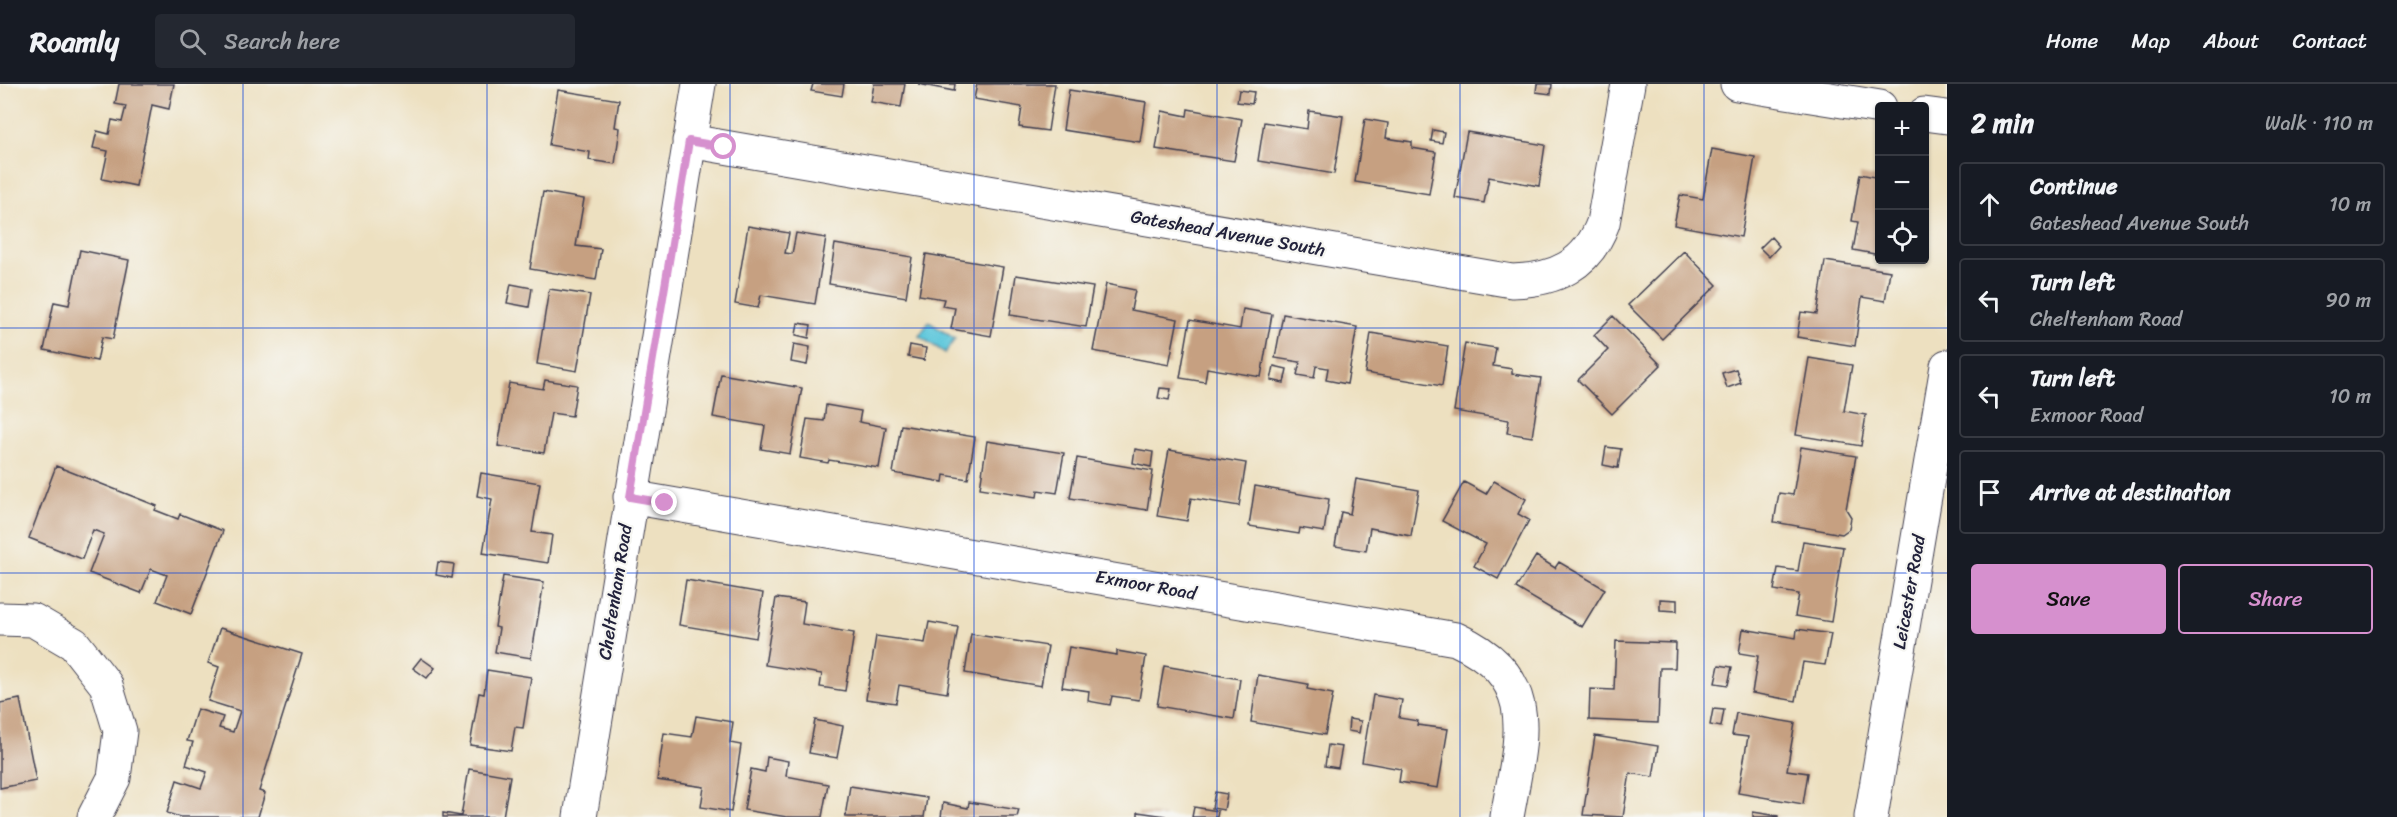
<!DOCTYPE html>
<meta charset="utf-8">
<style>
:root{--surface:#171b24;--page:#242831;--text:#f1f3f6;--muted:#9ea1a6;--line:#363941;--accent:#d690ce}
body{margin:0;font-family:Sriracha,sans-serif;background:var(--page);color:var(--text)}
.controls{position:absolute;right:18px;top:18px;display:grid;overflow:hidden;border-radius:6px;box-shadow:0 2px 4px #0004}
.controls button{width:54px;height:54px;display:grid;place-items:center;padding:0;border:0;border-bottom:2px solid var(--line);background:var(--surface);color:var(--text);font:30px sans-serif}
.stop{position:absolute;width:18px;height:18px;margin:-14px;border:4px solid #d690ce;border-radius:50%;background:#fff}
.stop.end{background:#d690ce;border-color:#fff;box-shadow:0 2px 6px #0008}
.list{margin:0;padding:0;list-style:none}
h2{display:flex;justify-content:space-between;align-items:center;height:78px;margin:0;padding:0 24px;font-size:26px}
h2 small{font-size:20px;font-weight:400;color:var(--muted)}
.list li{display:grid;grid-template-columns:39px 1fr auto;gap:18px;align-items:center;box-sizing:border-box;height:84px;margin:0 12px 12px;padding:0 12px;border:2px solid var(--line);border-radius:6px}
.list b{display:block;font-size:22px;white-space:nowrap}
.list p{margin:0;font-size:20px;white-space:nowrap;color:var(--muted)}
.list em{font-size:20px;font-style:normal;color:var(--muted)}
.actions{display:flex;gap:12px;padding:18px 24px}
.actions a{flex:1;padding:14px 0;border:2px solid var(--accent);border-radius:6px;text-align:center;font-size:21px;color:var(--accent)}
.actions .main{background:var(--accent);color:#111}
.icon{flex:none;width:33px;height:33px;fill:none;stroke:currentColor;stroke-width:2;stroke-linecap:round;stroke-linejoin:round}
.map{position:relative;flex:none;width:1947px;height:733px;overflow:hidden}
header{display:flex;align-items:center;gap:36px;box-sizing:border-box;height:84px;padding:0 30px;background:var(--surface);border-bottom:2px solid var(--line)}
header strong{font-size:28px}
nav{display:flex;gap:33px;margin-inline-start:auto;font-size:21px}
.search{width:420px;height:54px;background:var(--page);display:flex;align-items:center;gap:15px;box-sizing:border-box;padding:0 21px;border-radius:6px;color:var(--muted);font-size:22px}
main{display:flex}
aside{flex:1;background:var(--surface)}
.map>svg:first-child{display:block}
</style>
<header>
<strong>Roamly</strong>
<div class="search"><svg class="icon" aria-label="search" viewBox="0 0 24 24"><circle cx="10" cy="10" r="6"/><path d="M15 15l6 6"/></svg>Search here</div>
<nav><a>Home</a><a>Map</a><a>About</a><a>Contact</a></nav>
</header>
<main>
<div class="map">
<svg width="1947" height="733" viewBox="0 0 1947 733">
<rect width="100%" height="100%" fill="#f6f6f2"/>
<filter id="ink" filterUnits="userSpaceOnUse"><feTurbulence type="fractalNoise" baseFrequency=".0167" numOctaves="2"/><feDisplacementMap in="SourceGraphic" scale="12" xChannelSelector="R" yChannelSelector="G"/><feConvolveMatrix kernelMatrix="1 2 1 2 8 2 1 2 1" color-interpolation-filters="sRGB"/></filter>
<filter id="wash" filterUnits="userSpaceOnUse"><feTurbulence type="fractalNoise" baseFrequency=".008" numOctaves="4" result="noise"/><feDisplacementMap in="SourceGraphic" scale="24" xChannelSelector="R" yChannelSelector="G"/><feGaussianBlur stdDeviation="1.35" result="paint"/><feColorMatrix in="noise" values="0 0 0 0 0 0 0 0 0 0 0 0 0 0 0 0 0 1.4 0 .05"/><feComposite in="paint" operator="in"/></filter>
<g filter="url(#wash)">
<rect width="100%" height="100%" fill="#ede0c0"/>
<path fill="#5fc7db" stroke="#40748b" stroke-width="1.5" d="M929,238L955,255L945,269L919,252Z"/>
<g id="blocks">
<path fill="#c6a081" d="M119,0H174L169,25L152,21L136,102L102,95L108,67L93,64L97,47L109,50L112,36L122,38L126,22L115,20Z
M813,0H844L842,12L811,7Z
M874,0H905L901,23L871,18Z
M918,0H955L954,7Z
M977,0H1055L1048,47L1019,43L1022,23L974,15Z
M1537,0H1552L1551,10L1536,8Z
M558,6L619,16L615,43L620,44L615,80L589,76L590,68L549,61Z
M1069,6L1146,18L1140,58L1063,46Z
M1239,6L1254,8L1252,20L1237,18Z
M1188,25L1242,35L1234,77L1156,65L1162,27L1187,32Z
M1309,27L1343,32L1334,90L1258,77L1264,38L1307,45Z
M1365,35L1388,39L1386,54L1412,58V64L1436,68L1429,110L1355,98Z
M1433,46L1444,48L1442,59L1431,57Z
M1467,48L1545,61L1539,102L1489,93L1484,119L1455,114Z
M1712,65L1755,73L1741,153L1674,141L1680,111L1703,115Z
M1860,90L1880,94V171L1853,166L1858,138L1852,137Z
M543,108L584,115L576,162L601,165L596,196L530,185Z
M748,142L789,149L785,169L792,170L796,149L826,154L815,220L761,211L758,224L735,220Z
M1771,153L1779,162L1769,173L1760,164Z
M835,160L912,173L906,213L829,200Z
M80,166L129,176L113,255L102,253L97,277L44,266L54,218L69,221Z
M1684,167L1717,201L1662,255L1628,221Z
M926,170L1003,183L991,252L951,245L955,224L942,222L944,215L919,211Z
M1825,177L1890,187L1885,217L1862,213L1855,262L1797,253L1801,228L1817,230Z
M1016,191L1093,203L1086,243L1010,231Z
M511,200L532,204L529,223L507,219Z
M1106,200L1135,206L1131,226L1178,235L1169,281L1093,267Z
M549,205L590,211L577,287L537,280Z
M1243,225L1272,230L1261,293L1207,284L1205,298L1180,294L1190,236L1240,245Z
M1283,230L1357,243L1347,300L1326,296L1328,284L1316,282L1314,294L1297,291L1300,278L1275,274Z
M1613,232L1661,281L1612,330L1578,296L1608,266L1594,251Z
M798,239L811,241L809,254L796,251Z
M1371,249L1448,262L1442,302L1365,289Z
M1465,259L1496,264L1493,282L1512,285V290L1541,294L1532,353L1507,349L1509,336L1454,327Z
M794,260L810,263L807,281L791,278Z
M910,261L926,264L924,276L908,273Z
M1809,274L1852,281L1844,327L1866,331L1861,362L1796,351Z
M1274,282L1287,285L1284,299L1271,296Z
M1736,285L1741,299L1727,304L1722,289Z
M721,290L802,304L790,370L761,365L765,342L713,333Z
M545,296L577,301L572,332L551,329L544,369L498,362L509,299L543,305Z
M1160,304L1171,305L1169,316L1158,314Z
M826,321L861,327L859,338L886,343L879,384L829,376L828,379L800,374L807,335L824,337Z
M901,341L975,353L968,395L944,391L943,398L893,389Z
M987,357L1064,369L1057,409L1038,406L1037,413L980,404Z
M1606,363L1621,365L1618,384L1603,381Z
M1801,363L1856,372L1846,425L1851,433L1849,445L1842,450L1774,438L1779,409L1793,411Z
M1135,365L1153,368L1151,383L1133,379Z
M1169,366L1246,379L1239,422L1191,414L1187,437L1157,432Z
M1077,374L1153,387L1147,426L1070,414Z
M56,382L157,422L155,426L178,435L180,430L223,447L191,530L157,517L167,491L151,485L141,509L89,489L104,450L93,446L82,475L29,454Z
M481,389L540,399L532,448L552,451L548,479L483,469L492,415L477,412Z
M1356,395L1419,406L1411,452L1370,444L1366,467L1335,462L1341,428L1350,430Z
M1494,397L1526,415L1518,430L1529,436L1498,495L1474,482L1486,460L1442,437L1464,398L1486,410Z
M1255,402L1329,415L1324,448L1300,444L1299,450L1249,442Z
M1803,457L1843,463L1831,538L1795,532L1799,510L1774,506L1778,484L1798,487Z
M1536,472L1555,484L1559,478L1605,505L1582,543L1516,504Z
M438,478L454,480L452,494L436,491Z
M503,492L544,498L531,574L495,568L499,544L495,543Z
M686,496L763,509L756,554L679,541Z
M776,514L805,518L802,540L854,549L845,607L820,603L822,590L765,581Z
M1660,515L1677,516V527L1660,526Z
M929,538L958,543L947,609L899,601L896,619L866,615L876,552L925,559Z
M220,544L302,570L259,707L265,709L258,733H180L167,729L177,696L201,704L207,688L186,681L193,658L187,657L197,625L223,633L219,644L233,648L240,627L208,617L219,583L208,579Z
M1743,545L1796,554L1797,545L1831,550L1825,581L1803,578L1796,617L1752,609L1758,572L1739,569Z
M971,550L1048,562L1041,602L965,589Z
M1616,557L1676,559L1675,584H1660L1658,639L1589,636L1590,605L1614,606Z
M1069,563L1117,571V567L1146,572L1139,616L1112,612L1110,621L1088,617L1089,607L1062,603Z
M421,574L435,584L427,594L413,584Z
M1719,581L1732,583L1728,601L1715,599Z
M1164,582L1240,595L1234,635L1157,622Z
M487,586L531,593L523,644L515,643L511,667L470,661L479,609L484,610Z
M1258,591L1308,600L1307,605L1333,610L1325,651L1251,638Z
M1373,611L1402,616L1399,634L1418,637L1417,641L1448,645L1438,704L1399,698L1401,685L1362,678Z
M20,615L36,697L0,704V619Z
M1713,625L1724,626L1721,643L1710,641Z
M1736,629L1795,639L1787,686L1808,689L1803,720L1738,709L1748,653L1732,651Z
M696,632L733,638L730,659L741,661L731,728L701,723L704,703L657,696L664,649L692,653Z
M1349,635L1361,637L1359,649L1348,647Z
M815,636L843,642L837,674L809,669Z
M1595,652L1658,662L1653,693L1630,689L1623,733L1583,731Z
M1328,661L1342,663L1338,684L1325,682Z
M767,673L788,677L786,692L828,700L822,733H787L744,726L751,685L765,688Z
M469,685L510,692L503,733H443V729L461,732Z
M850,702L927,714L924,733H845Z
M1215,708L1227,710L1224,726L1212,724Z
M969,718L1019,726L1017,733H941L943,719L968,724Z
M1194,723L1218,727L1217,733H1192Z
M1138,728L1165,732V733H1138Z
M1753,728L1778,732V733H1753Z"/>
</g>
</g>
<g filter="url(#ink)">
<use href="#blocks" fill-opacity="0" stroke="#403e4f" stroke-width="1.5"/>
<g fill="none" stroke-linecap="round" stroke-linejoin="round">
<g stroke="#403e4f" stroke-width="35">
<path id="minor" d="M1737,0L1880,23
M1924,30L1947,33
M689,57L1512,197C1555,196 1587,182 1603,139L1628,0
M630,413L1456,555C1544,595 1520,657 1507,733
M0,535L33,536L74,560L106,601L120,647L114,694L94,733
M580,733L699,0
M1871,733L1947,282"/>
</g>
<use href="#minor" stroke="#fff" stroke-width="33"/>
</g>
</g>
<g fill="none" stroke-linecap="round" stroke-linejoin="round" filter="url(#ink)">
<path stroke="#d690ce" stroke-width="8" d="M665,419L630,413L689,57L724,63"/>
</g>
<path fill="none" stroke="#1d4ed8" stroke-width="1.5" stroke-opacity="0.55" d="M243,0V733M487,0V733M730,0V733M974,0V733M1217,0V733M1460,0V733M1704,0V733M0,244H1947M0,489H1947"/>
<g text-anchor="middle" stroke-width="4.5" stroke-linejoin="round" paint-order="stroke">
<g font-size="18" fill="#22223b" stroke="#f6f6f2">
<text transform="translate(1228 149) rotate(10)" y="6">Gateshead Avenue South</text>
<text transform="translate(1146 501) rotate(10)" y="6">Exmoor Road</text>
<text transform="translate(615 508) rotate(-81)" y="6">Cheltenham Road</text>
<text transform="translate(1909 508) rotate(-80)" y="6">Leicester Road</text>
</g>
</g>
</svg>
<div class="controls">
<button>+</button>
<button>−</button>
<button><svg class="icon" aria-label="locate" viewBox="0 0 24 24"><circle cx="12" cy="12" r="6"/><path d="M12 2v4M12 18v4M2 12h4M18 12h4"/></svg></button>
</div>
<div class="stop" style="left:724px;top:63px"></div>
<div class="stop end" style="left:665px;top:419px"></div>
</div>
<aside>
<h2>2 min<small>Walk · 110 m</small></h2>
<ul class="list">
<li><svg class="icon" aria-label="ahead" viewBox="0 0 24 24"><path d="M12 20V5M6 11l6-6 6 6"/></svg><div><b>Continue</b><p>Gateshead Avenue South</p></div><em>10 m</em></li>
<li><svg class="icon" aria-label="left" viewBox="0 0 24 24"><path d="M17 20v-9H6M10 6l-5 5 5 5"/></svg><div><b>Turn left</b><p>Cheltenham Road</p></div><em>90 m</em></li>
<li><svg class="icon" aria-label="left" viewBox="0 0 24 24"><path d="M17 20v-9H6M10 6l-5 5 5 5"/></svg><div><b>Turn left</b><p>Exmoor Road</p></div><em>10 m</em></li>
<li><svg class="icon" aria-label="arrive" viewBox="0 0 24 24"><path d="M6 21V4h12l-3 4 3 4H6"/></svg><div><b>Arrive at destination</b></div></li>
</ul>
<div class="actions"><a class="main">Save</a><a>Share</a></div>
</aside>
</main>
